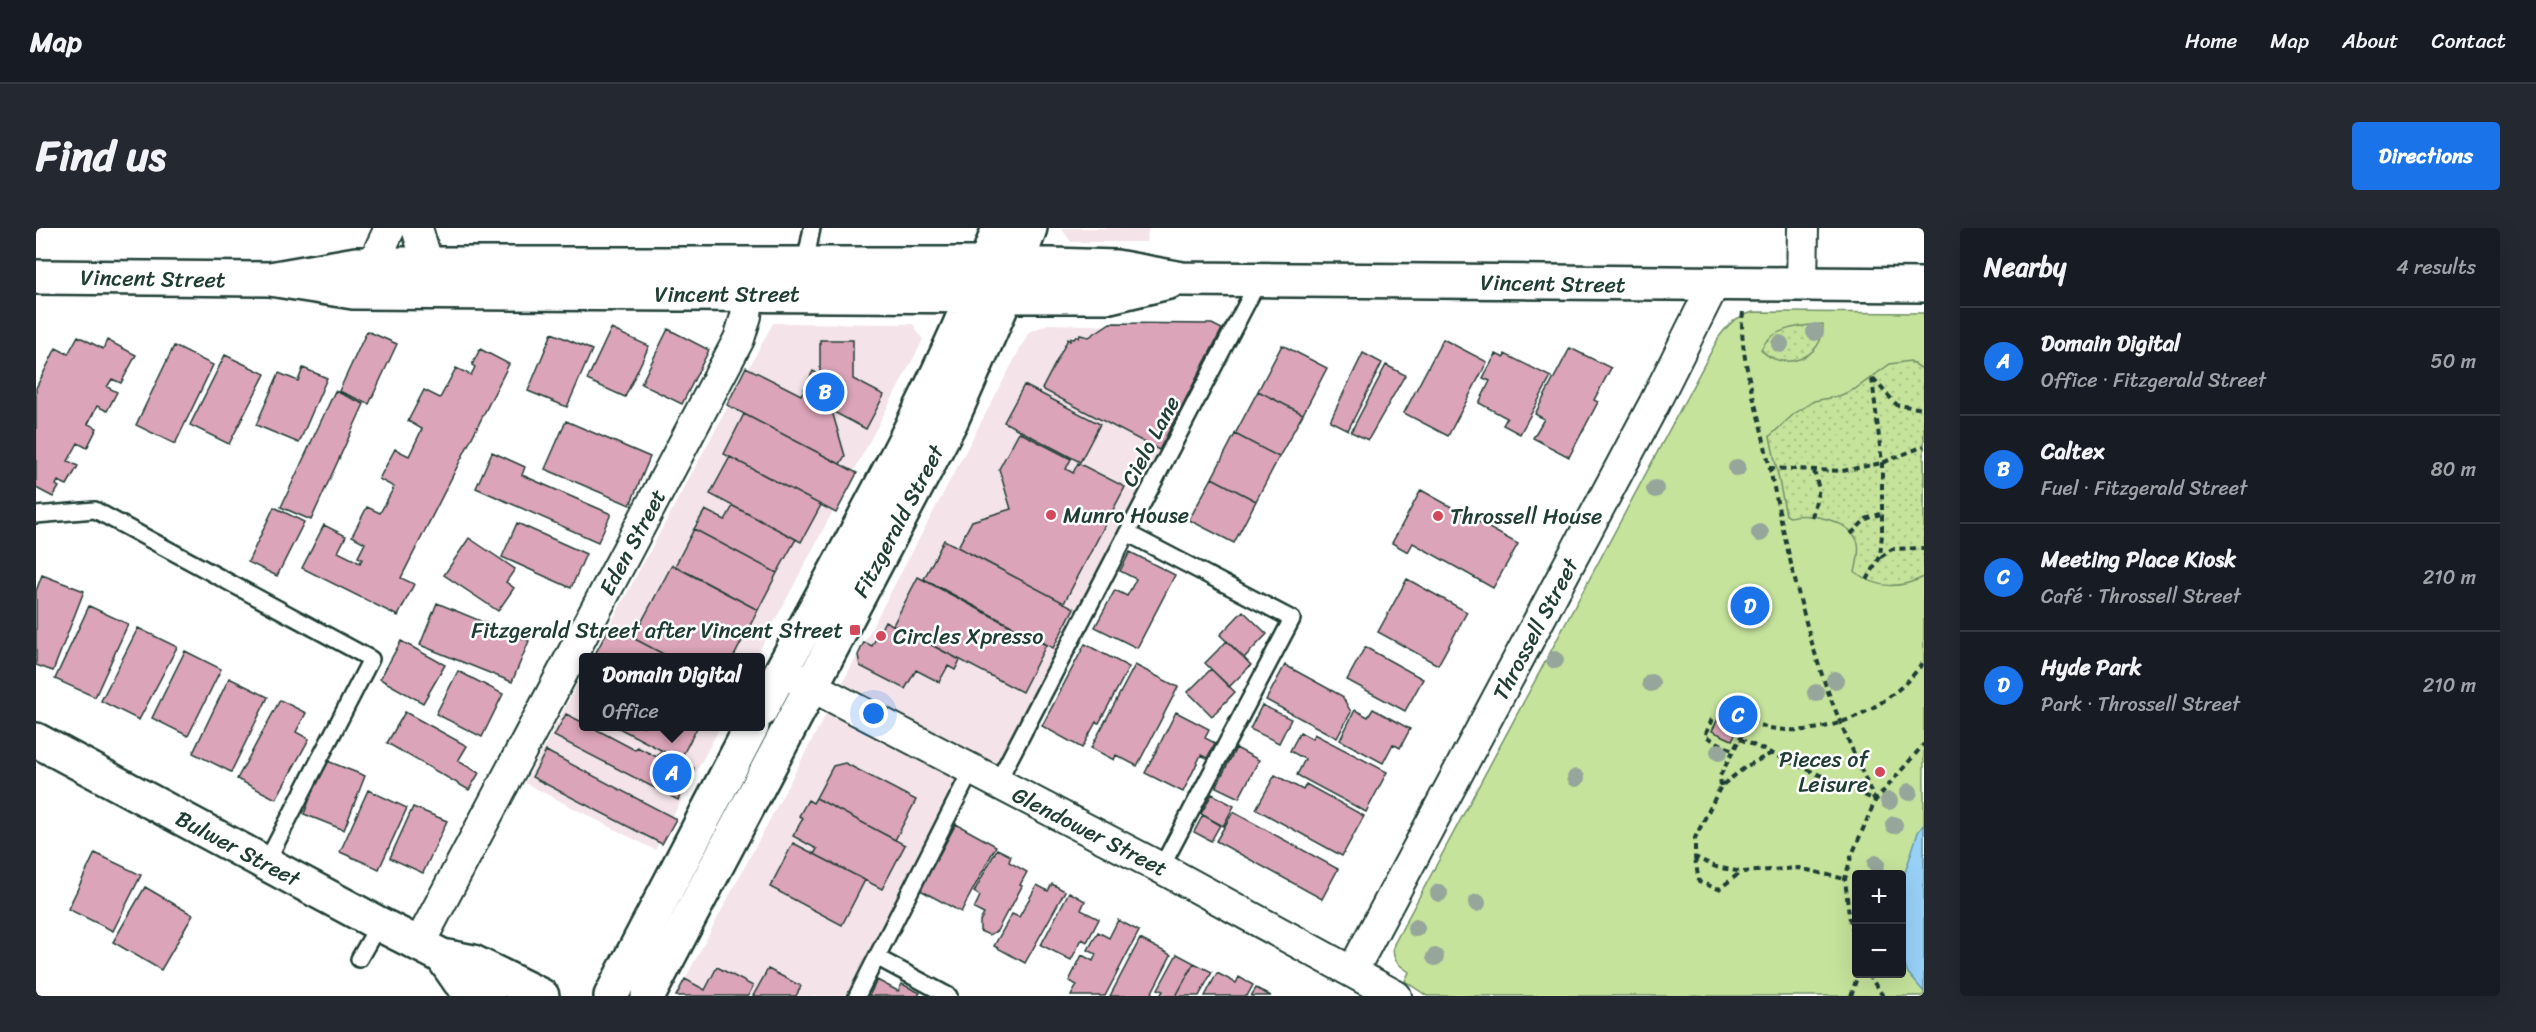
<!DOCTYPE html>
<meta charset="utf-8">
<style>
:root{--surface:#171b24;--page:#242831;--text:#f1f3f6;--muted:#9ea1a6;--line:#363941;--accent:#1a73e8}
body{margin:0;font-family:Sriracha,sans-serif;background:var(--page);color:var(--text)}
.controls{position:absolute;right:18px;bottom:18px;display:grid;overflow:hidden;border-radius:6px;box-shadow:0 6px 24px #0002}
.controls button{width:54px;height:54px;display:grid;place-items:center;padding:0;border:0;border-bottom:2px solid var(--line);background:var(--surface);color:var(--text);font:30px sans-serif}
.you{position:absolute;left:838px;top:486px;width:21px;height:21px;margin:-15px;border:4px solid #fff;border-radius:50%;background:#1a73e8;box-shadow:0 0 0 9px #1a73e833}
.badge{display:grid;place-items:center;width:39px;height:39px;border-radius:50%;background:var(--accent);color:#fff;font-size:20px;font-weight:700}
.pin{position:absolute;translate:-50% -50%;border:3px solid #fff;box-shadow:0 2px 6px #0006}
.popup{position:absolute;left:543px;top:425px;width:186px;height:78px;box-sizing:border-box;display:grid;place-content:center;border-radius:6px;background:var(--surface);filter:drop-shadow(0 2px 4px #0005);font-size:20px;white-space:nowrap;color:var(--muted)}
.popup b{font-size:22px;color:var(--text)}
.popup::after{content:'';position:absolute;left:50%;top:100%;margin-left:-12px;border:12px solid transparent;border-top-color:var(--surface)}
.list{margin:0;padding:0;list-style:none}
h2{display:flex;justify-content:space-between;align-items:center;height:78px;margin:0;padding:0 24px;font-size:26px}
h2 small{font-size:20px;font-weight:400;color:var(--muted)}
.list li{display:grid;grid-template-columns:39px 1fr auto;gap:18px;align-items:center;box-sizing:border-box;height:108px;padding:0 24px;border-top:2px solid var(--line)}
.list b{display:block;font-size:22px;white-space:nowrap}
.list p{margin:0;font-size:20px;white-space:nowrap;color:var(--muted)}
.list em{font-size:20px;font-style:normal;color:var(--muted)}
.map{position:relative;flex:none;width:1888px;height:768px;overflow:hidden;border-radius:6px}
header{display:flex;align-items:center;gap:36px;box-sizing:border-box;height:84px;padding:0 30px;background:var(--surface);border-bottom:2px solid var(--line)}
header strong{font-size:28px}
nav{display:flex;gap:33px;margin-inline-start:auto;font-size:21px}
.intro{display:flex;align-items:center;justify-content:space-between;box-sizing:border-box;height:144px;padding:0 36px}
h1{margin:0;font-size:42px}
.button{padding:15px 27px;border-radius:6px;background:var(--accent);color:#fff;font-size:21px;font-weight:700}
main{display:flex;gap:36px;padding:0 36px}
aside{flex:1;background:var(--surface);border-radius:6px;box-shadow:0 6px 24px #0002}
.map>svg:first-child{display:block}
</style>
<header>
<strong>Map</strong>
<nav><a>Home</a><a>Map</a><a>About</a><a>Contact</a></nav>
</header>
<div class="intro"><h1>Find us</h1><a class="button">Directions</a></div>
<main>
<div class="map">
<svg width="1888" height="768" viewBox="0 0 1888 768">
<defs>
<pattern id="garden-dots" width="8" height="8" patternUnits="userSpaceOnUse" patternTransform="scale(1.5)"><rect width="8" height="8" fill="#c5e39b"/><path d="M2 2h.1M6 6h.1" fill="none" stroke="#a9c486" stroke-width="1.8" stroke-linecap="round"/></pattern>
</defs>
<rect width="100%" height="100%" fill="#fff"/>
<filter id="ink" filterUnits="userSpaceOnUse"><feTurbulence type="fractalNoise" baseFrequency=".0167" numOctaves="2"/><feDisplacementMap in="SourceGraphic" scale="12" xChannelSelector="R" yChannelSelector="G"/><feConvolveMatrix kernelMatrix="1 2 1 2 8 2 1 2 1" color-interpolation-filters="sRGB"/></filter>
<g filter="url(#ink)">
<path fill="#f4e4ea" d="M1025,0H1113L1110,14H1035Z
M737,95L877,96L887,112L720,429L556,430Z
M1012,96L1197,101L961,555L937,541L821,768H640L993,104Z
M547,446L548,498L684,499L619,622L489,555Z"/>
<path fill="#c5e39b" stroke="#729068" stroke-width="1.5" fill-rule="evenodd" d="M1717,84L1888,85V768H1391L1369,753L1373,744C1361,736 1355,731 1358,716L1683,109C1693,95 1700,89 1717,84ZM1820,646H1866V746H1820Z"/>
<path fill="url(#garden-dots)" stroke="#729068" stroke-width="1.5" d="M1787,96C1789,132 1743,145 1725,121C1736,99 1764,98 1787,96Z
M1874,133L1888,142V349C1863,361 1842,361 1819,344C1821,335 1824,324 1822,315C1815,292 1773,284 1754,289L1750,287L1734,208L1759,185L1778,173L1803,168L1819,161L1854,136Z"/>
<path fill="#98d1f8" stroke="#6896aa" stroke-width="1.5" d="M1888,596V764L1871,744L1866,726V654L1882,604Z"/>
<path fill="#dba4b8" stroke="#1f3d34" stroke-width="1.5" d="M1074,95L1176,96L1186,101L1123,222L1006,161L1032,111L1034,113L1035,110L1038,111L1040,108L1043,110L1044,107L1053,109Z
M575,101L613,118L589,169L551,152Z
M632,101L673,122L646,176L605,156Z
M331,103L361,116L333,176L303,163Z
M516,105L556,122L531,179L492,163Z
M42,108L67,121L71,112L100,127L85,155L76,151L71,159L81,164L71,183L61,178L52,196L61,200L51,220L42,215L32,233L42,238L31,257L22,253L20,257L23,259L17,269L0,260V160L20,120L32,126Z
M1407,111L1451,134L1412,208L1368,185Z
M784,112H817V151L848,167L830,201L796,183L809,228L804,236L691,177L710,139L765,167L777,143L784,147Z
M1246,117L1291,140L1267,186L1222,163Z
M138,118L177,137L139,216L100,197Z
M1534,120L1575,140L1558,172L1562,174L1533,229L1497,210L1508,191L1499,186Z
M444,121L473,136L365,350L378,356L362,388L266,340L288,297L310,308L302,324L324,335L326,331L322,329L329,315L316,308L331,279L344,285L358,259L343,251L359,221L373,228L386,201L372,193L388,162L404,170L420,140L435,147L439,139L436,137Z
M1327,125L1346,135L1312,202L1294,193Z
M1460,126L1468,130L1469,126L1515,149L1484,206L1467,197L1471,190L1443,175L1454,153L1447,150Z
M189,127L229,146L193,216L154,197Z
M1350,137L1369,147L1332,212L1315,204Z
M267,140L291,150L263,215L220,197L243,145L262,153Z
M988,157L1064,196L1044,234L968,194Z
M299,163L328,176L275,292L245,279Z
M1222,163L1267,186L1243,229L1199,206Z
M708,186L821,245L800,285L688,226Z
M530,193L614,229L594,277L509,241Z
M983,204L1035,231L1030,241L1037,245L1042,235L1089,259L1028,375L922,319L936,293L975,281L963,241Z
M1199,206L1243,229L1220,273L1176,250Z
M456,224L489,239L486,247L575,286L562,314L440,260Z
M694,229L785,277L765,314L674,266Z
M1176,250L1220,273L1198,315L1153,292Z
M1385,262L1482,316L1457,360L1377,315L1372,324L1356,315Z
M697,278L760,311L741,345L658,301L669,282L689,292Z
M238,279L268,294L241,348L212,334Z
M481,295L550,326L535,360L466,329Z
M658,301L741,345L722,382L639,338Z
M433,310L479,341L470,354L478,360L462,383L408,347Z
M908,312L1038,380L1017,420L888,351Z
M1094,324L1139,347L1101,420L1059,399L1079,362L1091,368L1100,351L1084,343Z
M636,337L722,382L697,430H635L597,410Z
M6,347L48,363L17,443L0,437V363Z
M882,349L1010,417L986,464L857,397Z
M1371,351L1431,384L1402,437L1342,404Z
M401,375L493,413L476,454L384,417Z
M53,378L92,396L59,469L19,451Z
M1207,383L1231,406L1208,430L1184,407Z
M849,393L924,432L919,442L912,438L903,454L880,442L869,461L824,438L822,427L828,414L836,418Z
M574,398L597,410L635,430H557Z
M102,400L141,419L103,492L65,473Z
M365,413L409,437L387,475L344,451Z
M1191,413L1215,437L1193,459L1169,435Z
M1049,416L1093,439L1063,495L1060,494L1046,520L1006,498Z
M1329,419L1387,451L1369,483L1311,452Z
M149,423L185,441L152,508L116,490Z
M1099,437L1142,459L1101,538L1080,527L1078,532L1055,520Z
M1249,437L1306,468L1315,484L1301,510L1230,472Z
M1175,441L1199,464L1176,488L1152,464Z
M422,443L467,466L446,509L400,486Z
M193,450L232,469L195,544L157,525Z
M1693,469L1713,479L1696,512L1676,503Z
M244,472L270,485L260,504L273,511L240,571L201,551Z
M1226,477L1255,491L1243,515L1214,501Z
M1337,481L1374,501L1364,520L1357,516L1347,535L1304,512L1319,482L1332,489Z
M369,484L431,518L422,533L443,545L433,562L351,515Z
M1140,484L1173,501L1169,510L1179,515L1171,530L1165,527L1147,564L1109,545Z
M530,486L548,495V498H554L599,522L601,519L621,529L625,522L658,540L642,572L518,508Z
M579,498H662L644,532Z
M1264,504L1276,511L1278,506L1351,544L1330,584L1261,547L1269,531L1254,523Z
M1200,520L1223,532L1203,570L1180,559Z
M510,523L640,591L626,616L496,549Z
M289,532L329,548L308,602L268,586Z
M809,535L880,572L859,612L780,570L797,538Z
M1239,547L1267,562L1270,556L1328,588L1306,628L1220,581Z
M332,562L371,580L343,641L304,624Z
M1176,566L1198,578L1187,598L1165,586Z
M780,570L869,617L846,661L778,626L781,621L757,608L767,590L763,588L772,572L777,575Z
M377,579L411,593L387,645L354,630Z
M1197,584L1302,641L1286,671L1180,613Z
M1167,587L1184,597L1175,613L1158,604Z
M920,596L960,618L925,684L884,662Z
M757,615L829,652L806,697L734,659Z
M961,621L975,628L973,634L991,644L984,657L986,658L973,683L972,682L961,703L953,707L944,703V693L948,686L938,681L944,668L938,664Z
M59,625L105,647L77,703L32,681Z
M1016,656L1029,663L989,735L958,718L976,686L983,689L1001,657L1012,663Z
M109,659L157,687L125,742L77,714Z
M1033,664L1049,673L1045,682L1063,691L1051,714L1046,711L1035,732L1005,717Z
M1082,692L1103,703L1069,768H1035L1041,757L1033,753L1046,727L1057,733L1060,726L1052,722L1062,704L1073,710Z
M1104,711L1135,727L1114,768H1074Z
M1141,726L1158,735L1140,768H1124L1127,763L1122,761Z
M1158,735L1176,744L1163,768H1140Z
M681,739L717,758L712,768H640L649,751L669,762Z
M732,741L765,758L760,768H717Z
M1181,745L1200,755L1203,749L1217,757L1211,768H1169Z
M841,752L862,763L866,756L884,765L882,768H833Z
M1220,760L1235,768H1215Z"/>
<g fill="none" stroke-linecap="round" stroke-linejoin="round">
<g stroke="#1f3d34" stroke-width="20">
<path id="service" d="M769,36L776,0
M0,287L59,282L335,431L230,635
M1091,305L1256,391L1125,640
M961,555L1223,52
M842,730L913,768
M323,731L343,696
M821,768L936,541"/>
</g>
<g stroke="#1f3d34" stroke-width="34">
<path id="minor" d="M381,0L392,37
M337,36L354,0
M1766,56L1767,0
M754,447L1125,640L1360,768
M383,716L703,111L710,88L712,66
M1316,744L1618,176L1678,56"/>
</g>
<g stroke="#1f3d34" stroke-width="38">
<path id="secondary" d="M0,512L343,696L406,728L437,734L506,768
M406,728L424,754L452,768"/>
</g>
<g stroke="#1f3d34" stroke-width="38">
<path id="primary" d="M0,49L234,51L317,64L970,68H1074L1133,54
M234,51L320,36H982L1080,39L1146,51L1888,57
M724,483C808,324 902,168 963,0
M575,768L716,498
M612,768L915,193L970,68L994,0"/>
</g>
<path stroke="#1f3d34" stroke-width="4" stroke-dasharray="6 4.5" stroke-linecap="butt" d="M1707,84C1702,118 1718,170 1726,204C1742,278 1757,353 1779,425C1794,476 1818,524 1839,573
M1837,151L1861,177L1888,181
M1733,240L1806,243L1846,235L1888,218
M1776,289L1783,261L1778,243
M1815,306L1830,291L1844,286
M1845,329L1856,321L1888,320
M1831,352L1844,329L1846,306V235L1836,150
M1676,491L1669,508L1698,523
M1704,511L1839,572
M1736,525L1711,538L1685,558L1659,610V629L1680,639L1706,644L1763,640L1809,651
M1685,558L1684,548L1713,493C1772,520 1853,485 1888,433
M1659,630L1663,654L1683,661L1705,644
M1820,715L1813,687L1809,651L1815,629L1839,573L1888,516
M1832,746L1847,768
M1815,768L1822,746"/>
<use href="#service" stroke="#fff" stroke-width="15"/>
<use href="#minor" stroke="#fff" stroke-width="30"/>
<use href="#secondary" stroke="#fff" stroke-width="33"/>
<use href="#primary" stroke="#fff" stroke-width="33"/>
</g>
<g fill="#96a69b">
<circle cx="1779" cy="104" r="9"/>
<circle cx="1744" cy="116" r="9"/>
<circle cx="1701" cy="240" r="9"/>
<circle cx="1619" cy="261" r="9"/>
<circle cx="1724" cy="305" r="9"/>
<circle cx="1519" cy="432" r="9"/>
<circle cx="1799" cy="452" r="9"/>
<circle cx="1615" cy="455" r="9"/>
<circle cx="1780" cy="465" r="9"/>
<circle cx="1683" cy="524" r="9"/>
<circle cx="1540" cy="550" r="9"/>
<circle cx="1873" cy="564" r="9"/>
<circle cx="1853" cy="573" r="9"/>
<circle cx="1858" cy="597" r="9"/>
<circle cx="1840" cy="636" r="9"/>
<circle cx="1403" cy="665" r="9"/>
<circle cx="1441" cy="675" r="9"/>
<circle cx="1380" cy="700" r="9"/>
<circle cx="1399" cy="729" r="9"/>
</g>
</g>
<g fill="#d1495b" stroke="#fff" stroke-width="2">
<circle cx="1015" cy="287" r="6"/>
<circle cx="1402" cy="288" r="6"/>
<rect x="813" y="396" width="12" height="12" rx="3"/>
<circle cx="845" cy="408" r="6"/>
<circle cx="1844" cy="544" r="6"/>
</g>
<g text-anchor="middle" stroke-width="5" stroke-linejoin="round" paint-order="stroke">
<g font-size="22" fill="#1f3d34" stroke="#fff">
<text transform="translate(117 50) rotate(1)" y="8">Vincent Street</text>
<text transform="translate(1517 55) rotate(1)" y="8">Vincent Street</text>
<text x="691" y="74">Vincent Street</text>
<text transform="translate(1114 213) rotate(-62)" y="8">Cielo Lane</text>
<text transform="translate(862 293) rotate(-62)" y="8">Fitzgerald Street</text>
<text transform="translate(596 314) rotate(-62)" y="8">Eden Street</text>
<text transform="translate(1499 401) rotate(-62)" y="8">Throssell Street</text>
<text transform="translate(1054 603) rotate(27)" y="8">Glendower Street</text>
<text transform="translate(202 620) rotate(28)" y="8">Bulwer Street</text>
</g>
<g font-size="22" fill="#1f3d34" stroke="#fff" text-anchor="start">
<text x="1027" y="295">Munro House</text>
<text x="1414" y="296">Throssell House</text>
<text x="807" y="410" text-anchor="end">Fitzgerald Street after Vincent Street</text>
<text x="857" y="416">Circles Xpresso</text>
<text x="1832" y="539" text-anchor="end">Pieces of<tspan x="1832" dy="25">Leisure</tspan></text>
</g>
</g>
</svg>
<div class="controls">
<button>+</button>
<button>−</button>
</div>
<div class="you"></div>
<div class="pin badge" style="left:636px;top:545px">A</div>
<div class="popup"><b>Domain Digital</b>Office</div>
<div class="pin badge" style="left:789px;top:164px">B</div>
<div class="pin badge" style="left:1702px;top:487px">C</div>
<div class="pin badge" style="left:1714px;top:378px">D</div>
</div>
<aside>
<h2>Nearby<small>4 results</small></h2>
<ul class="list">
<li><span class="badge">A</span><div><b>Domain Digital</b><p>Office · Fitzgerald Street</p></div><em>50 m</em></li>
<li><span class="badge">B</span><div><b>Caltex</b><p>Fuel · Fitzgerald Street</p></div><em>80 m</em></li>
<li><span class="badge">C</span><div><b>Meeting Place Kiosk</b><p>Café · Throssell Street</p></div><em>210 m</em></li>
<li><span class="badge">D</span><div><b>Hyde Park</b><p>Park · Throssell Street</p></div><em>210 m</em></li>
</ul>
</aside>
</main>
